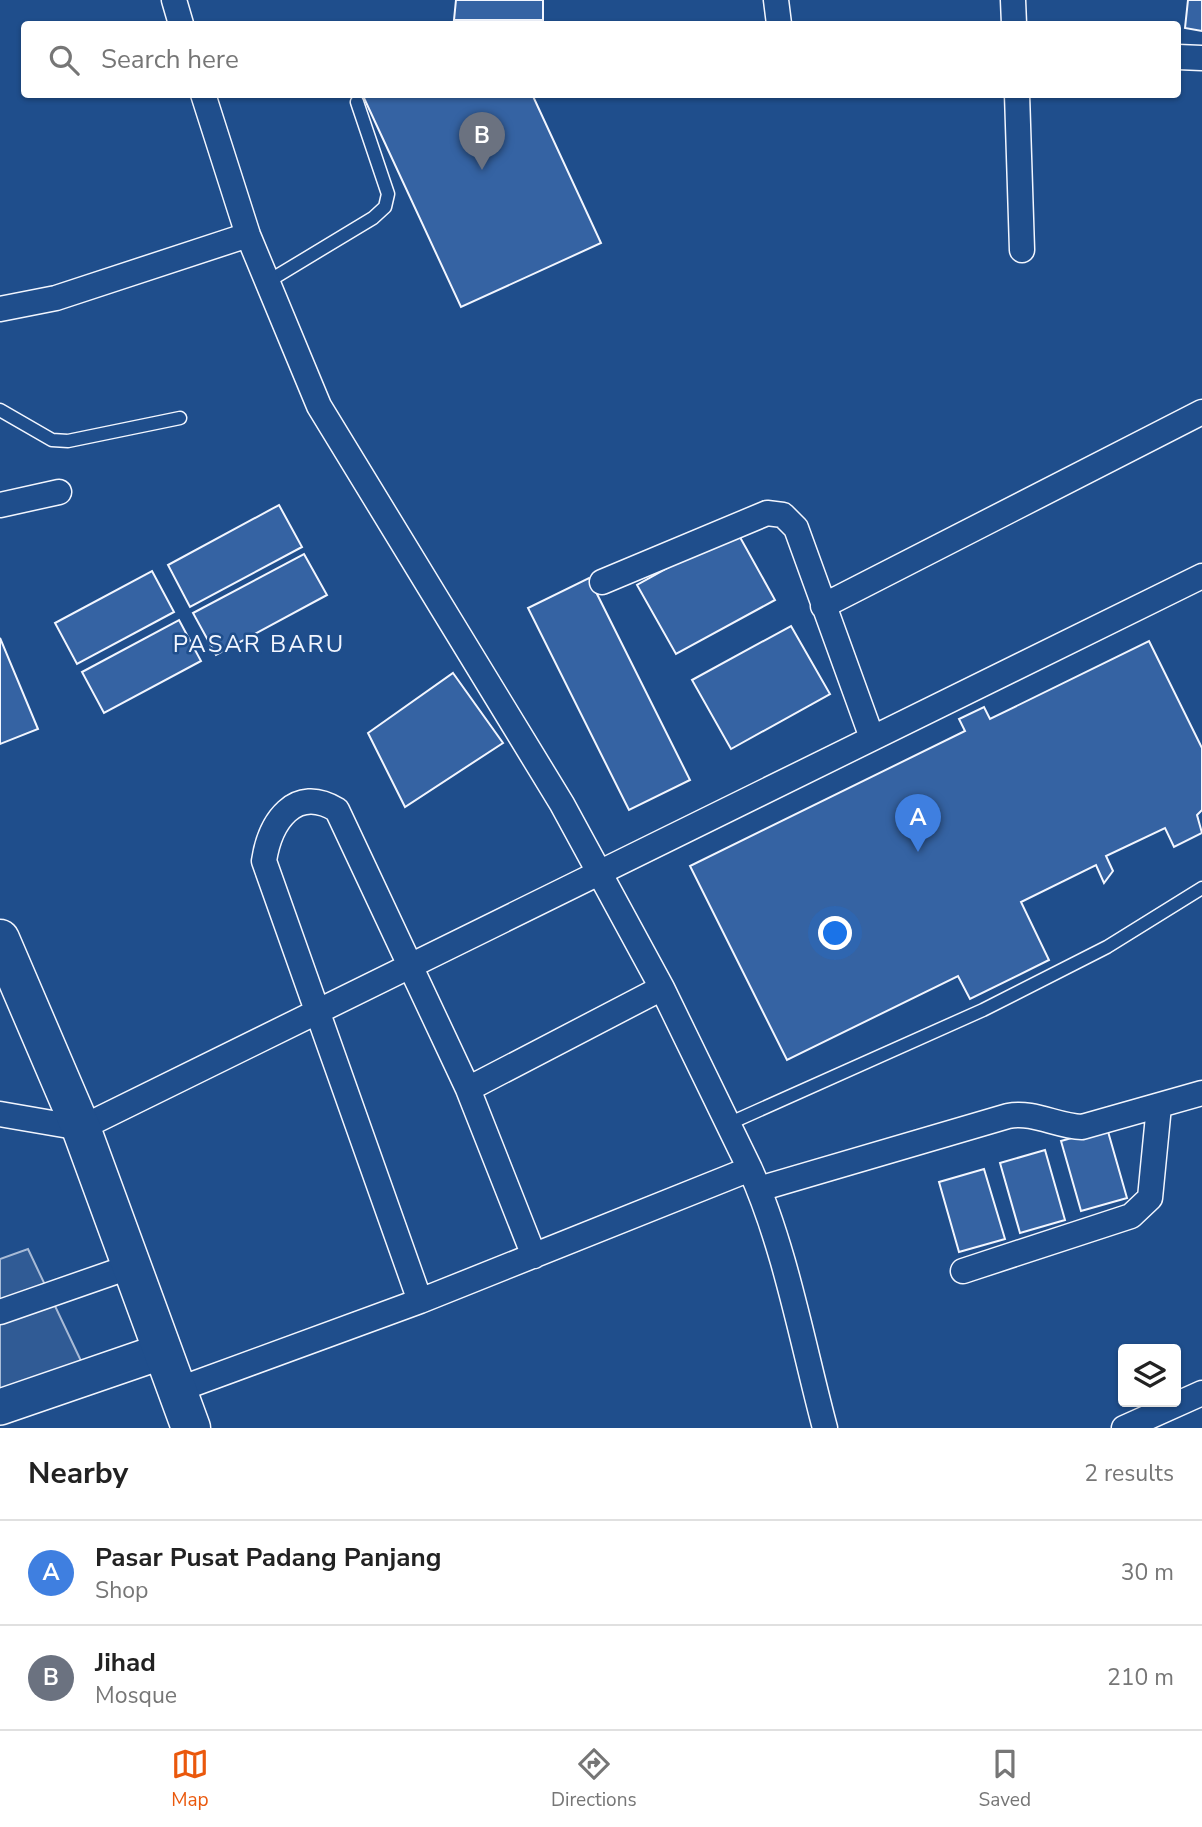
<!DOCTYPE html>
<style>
:root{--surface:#fff;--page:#f2f2f2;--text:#222;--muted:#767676;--line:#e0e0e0;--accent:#ea580c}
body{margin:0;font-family:"Nunito Sans",sans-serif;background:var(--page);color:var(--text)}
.controls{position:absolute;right:21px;bottom:21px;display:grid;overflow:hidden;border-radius:7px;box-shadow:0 2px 5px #0004}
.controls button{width:63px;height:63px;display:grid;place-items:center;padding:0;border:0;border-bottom:2px solid var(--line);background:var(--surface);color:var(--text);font:35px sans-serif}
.you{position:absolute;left:836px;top:934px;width:24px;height:24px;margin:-18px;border:5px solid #fff;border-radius:50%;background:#1a73e8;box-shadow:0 0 0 10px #1a73e833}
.badge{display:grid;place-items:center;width:46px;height:46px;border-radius:50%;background:var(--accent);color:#fff;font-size:23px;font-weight:700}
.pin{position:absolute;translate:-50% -58px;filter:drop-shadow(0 2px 4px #0008)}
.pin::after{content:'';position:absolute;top:37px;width:24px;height:21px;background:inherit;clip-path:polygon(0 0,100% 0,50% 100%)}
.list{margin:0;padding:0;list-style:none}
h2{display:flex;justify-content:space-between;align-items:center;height:91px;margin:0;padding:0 28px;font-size:30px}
h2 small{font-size:23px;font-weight:400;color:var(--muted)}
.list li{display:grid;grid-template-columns:46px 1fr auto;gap:21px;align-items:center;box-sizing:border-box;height:105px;padding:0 28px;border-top:2px solid var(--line)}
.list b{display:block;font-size:26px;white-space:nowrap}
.list p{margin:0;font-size:23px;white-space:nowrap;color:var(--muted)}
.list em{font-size:23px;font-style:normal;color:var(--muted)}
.icon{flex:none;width:38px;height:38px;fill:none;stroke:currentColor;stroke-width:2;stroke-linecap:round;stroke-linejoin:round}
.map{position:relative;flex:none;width:1202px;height:1428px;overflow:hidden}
.search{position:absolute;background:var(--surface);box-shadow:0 2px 5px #0004;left:21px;right:21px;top:21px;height:77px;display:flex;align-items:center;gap:18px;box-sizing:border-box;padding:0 24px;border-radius:7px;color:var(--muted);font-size:26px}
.sheet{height:301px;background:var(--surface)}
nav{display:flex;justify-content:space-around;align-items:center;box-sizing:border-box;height:98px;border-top:2px solid var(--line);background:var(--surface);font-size:19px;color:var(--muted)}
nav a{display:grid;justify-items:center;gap:4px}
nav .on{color:var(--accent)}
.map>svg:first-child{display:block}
</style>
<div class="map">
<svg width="1202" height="1428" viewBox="0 0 1202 1428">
<rect width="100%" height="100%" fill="#1f4e8c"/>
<path fill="#305b95" stroke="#a8bbd7" stroke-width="2" d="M28,1249L82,1363L0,1391V1259Z"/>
<path fill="#3563a3" stroke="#f2f6ff" stroke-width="2" d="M456,0H543V20H454Z
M1188,0H1202V31L1185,28Z
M370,94H532L601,243L461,307L364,98Z
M279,505L302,547L190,607L168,565Z
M736,530L775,600L676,654L637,585Z
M304,554L327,595L216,655L193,613Z
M152,571L174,612L77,664L55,623Z
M589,578L690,780L629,810L528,608Z
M179,620L201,661L104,713L82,672Z
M791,626L830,694L731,749L692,680Z
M0,638L38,729L0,744Z
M1149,641L1202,748V810L1197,815L1202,833L1174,847L1165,828L1106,856L1113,871L1104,883L1096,865L1021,902L1049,960L970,999L958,976L787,1060L690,866L965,731L959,719L984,707L990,719Z
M453,673L503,743L405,807L368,733Z
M1107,1128L1127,1198L1081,1211L1061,1141Z
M1045,1150L1065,1220L1020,1233L1000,1163Z
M984,1169L1005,1239L959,1252L939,1182Z"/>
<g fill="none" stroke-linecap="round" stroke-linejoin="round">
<g stroke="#f2f6ff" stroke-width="15">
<path id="service" d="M267,282L373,218L385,207L388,194L357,102
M0,410L52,440L68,441L180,418
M728,1124L983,1010L1107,947L1202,888"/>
</g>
<g stroke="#f2f6ff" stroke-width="27">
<path id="minor" d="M174,0L181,24
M776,0L779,24
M1013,0L1014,24
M1178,57L1202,58
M203,94L248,235L319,406L562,804L662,988L750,1169C785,1246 803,1346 825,1428
M1017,94L1022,250
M0,309L56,298L248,235
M0,505L59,492
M602,582L767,513L783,515L796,528L872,738
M823,606L1202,412
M468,1089L662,988
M0,1114L81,1128L1202,576
M759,1189L1008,1116C1034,1111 1056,1126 1082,1127L1202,1093
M963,1271L1131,1216L1150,1198L1159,1106
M420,1301L264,861C270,822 295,784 337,810L468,1089L534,1256
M0,1312L132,1266
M177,1390L420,1301L750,1169
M1124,1428L1202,1393"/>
</g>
<g stroke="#f2f6ff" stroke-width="38">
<path id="secondary" d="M0,1407L163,1351"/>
</g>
<g stroke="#f2f6ff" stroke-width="41">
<path id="trunk" d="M0,939L81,1128L191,1428"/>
</g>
<use href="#service" stroke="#1f4e8c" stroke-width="12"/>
<use href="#minor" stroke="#1f4e8c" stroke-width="24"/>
<use href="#secondary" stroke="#1f4e8c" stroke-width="35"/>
<use href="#trunk" stroke="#1f4e8c" stroke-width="38"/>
</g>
<g text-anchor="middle" stroke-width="5" stroke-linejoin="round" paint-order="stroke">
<g font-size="24" letter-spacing="2" fill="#f2f6ff" stroke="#1f4e8c">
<text x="259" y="652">PASAR BARU</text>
</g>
</g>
</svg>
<div class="controls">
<button><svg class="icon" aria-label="layers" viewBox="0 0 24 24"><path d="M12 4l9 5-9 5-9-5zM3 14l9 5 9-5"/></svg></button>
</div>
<div class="you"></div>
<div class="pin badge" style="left:918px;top:852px;background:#3f7fe0">A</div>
<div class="pin badge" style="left:482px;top:170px;background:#6b7280">B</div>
<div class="search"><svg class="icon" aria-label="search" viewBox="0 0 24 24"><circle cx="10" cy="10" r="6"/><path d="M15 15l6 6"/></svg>Search here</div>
</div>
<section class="sheet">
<h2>Nearby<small>2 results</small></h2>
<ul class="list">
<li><span class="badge" style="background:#3f7fe0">A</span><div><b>Pasar Pusat Padang Panjang</b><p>Shop</p></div><em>30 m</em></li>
<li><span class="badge" style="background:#6b7280">B</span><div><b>Jihad</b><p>Mosque</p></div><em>210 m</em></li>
</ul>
</section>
<nav>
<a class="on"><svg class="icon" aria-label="map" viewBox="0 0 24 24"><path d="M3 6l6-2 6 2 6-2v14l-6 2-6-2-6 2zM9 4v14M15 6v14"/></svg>Map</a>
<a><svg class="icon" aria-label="directions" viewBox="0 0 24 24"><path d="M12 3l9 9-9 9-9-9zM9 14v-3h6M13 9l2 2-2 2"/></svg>Directions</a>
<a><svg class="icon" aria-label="saved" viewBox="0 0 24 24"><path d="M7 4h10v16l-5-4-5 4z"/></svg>Saved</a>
</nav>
